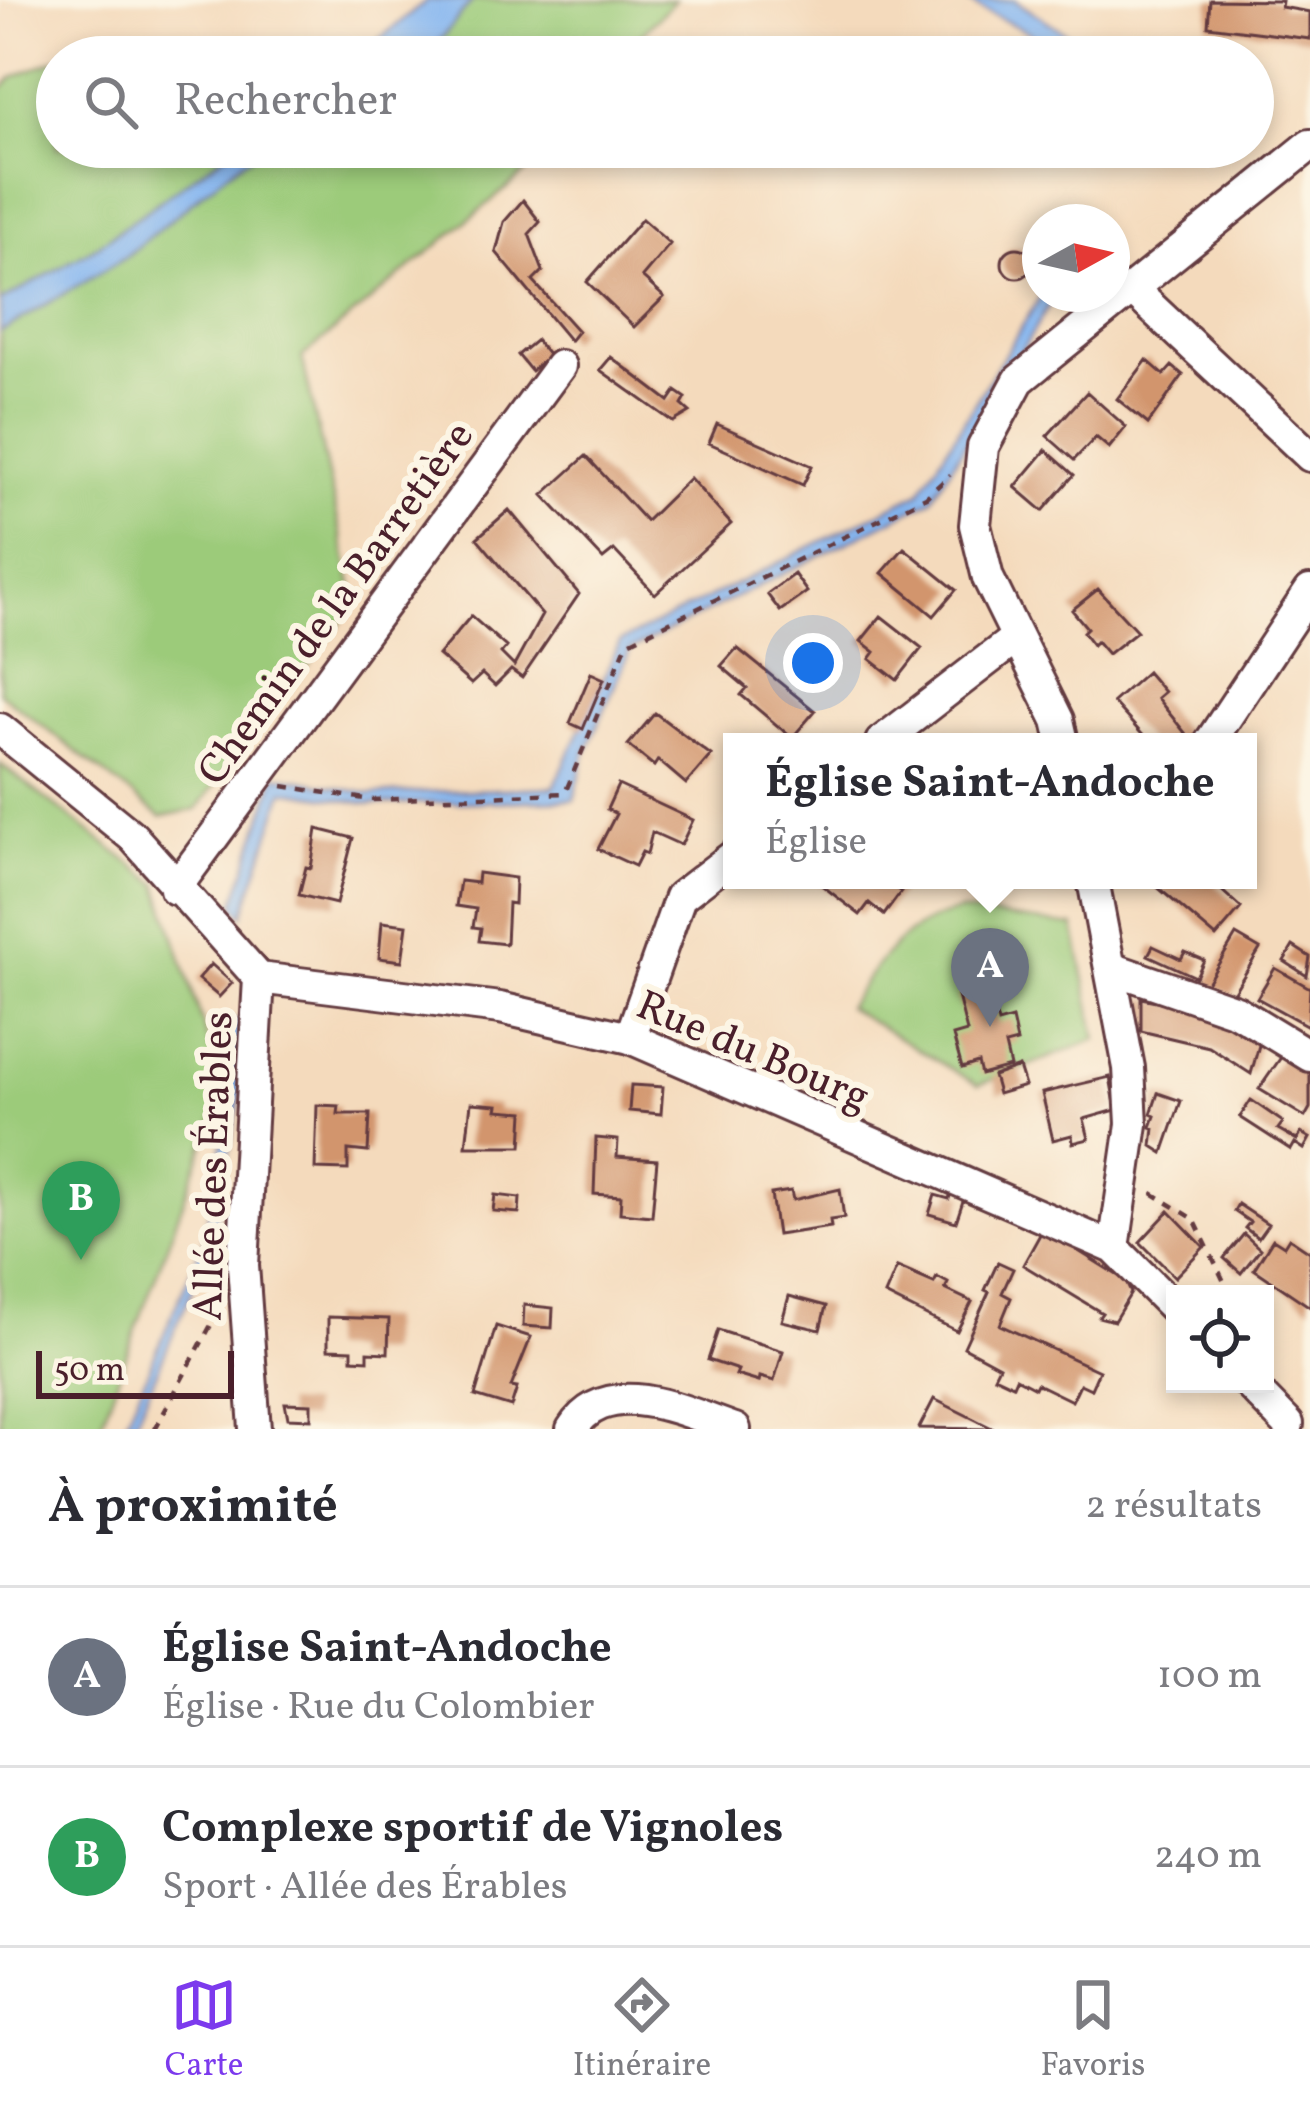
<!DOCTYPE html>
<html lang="fr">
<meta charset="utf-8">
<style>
:root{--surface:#fff;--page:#f2f2f3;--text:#2b2b33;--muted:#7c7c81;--line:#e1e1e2;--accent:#7c3aed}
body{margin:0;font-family:Vollkorn,serif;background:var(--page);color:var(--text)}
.controls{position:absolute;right:36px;bottom:36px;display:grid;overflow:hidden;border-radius:0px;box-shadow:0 6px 18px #0003}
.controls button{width:108px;height:108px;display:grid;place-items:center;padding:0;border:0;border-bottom:3px solid var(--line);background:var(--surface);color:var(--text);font:60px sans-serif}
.compass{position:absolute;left:1022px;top:204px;width:108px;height:108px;border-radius:50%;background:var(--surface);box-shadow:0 6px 18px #0003;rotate:82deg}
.scale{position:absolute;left:36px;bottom:30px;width:198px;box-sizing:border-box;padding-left:12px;border:6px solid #4a1f2b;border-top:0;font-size:33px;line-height:42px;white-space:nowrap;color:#4a1f2b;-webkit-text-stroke:9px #fcf5e5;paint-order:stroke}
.you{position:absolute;left:813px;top:663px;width:42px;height:42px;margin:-30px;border:9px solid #fff;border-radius:50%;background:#1a73e8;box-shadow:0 0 0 18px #1a73e833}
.badge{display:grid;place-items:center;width:78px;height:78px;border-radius:50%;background:var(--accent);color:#fff;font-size:39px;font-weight:700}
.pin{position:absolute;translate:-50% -99px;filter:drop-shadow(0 3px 6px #0008)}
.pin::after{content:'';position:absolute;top:63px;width:42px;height:36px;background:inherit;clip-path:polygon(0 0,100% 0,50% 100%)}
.popup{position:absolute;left:723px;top:733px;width:534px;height:156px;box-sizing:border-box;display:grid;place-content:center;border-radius:0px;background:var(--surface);filter:drop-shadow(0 3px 9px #0005);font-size:39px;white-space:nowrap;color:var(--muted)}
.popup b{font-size:45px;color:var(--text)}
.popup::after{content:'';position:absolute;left:50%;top:100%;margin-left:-24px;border:24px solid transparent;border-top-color:var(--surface)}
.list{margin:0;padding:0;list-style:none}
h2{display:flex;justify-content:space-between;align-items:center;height:156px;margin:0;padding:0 48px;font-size:51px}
h2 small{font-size:39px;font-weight:400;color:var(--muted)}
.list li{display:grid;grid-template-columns:78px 1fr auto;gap:36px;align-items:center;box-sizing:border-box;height:180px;padding:0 48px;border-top:3px solid var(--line)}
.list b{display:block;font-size:45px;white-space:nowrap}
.list p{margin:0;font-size:39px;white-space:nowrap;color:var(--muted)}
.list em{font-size:39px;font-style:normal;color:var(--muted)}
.icon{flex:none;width:66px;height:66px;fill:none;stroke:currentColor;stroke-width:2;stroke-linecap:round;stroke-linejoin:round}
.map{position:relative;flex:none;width:1310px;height:1429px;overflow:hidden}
.search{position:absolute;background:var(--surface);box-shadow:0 6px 18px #0003;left:36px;right:36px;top:36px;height:132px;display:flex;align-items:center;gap:30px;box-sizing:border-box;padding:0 42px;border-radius:66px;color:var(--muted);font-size:45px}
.sheet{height:516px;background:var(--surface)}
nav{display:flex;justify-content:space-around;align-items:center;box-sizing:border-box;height:168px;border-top:3px solid var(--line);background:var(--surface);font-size:33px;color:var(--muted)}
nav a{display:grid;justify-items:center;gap:6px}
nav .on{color:var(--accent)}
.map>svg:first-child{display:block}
</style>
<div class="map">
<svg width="1310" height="1429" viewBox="0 0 1310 1429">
<rect width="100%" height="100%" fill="#fcf5e5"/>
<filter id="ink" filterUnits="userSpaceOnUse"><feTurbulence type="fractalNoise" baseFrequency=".00833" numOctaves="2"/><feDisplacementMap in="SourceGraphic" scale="24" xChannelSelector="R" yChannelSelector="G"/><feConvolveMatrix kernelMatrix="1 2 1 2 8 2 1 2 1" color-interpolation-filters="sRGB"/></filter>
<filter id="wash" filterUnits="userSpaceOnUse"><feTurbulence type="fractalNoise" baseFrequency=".004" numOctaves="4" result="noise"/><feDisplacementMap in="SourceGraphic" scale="48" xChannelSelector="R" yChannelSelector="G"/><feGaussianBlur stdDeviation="2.7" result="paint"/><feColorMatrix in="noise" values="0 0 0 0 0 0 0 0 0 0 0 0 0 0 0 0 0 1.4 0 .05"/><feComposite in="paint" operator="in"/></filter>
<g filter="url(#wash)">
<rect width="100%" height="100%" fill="#f4dabc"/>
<path fill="#9ccb7a" stroke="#737552" stroke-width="3" d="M473,0H675L619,57H417L435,46Z
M57,59V147H235L96,247L0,302V91L13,77Z
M267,147H540L525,173L302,357L356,603L197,809L161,817L0,693V332L125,257L238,164Z
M0,764L158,884L224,1091L99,1429H0Z
M960,911L1074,926L1097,1039L978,1085L847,1007C880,960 901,924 960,911Z"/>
<path fill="#84b5f0" stroke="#676a8e" stroke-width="3" d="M428,0H473L435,46L417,57H357Z
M963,0H1014L1104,57H1078Z
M235,147H267L238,164L125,257L0,332V302L96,247Z
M1042,294H1056L931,500L630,650L585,755L574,800L370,804L284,791L243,915L234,905L276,775L370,794L554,787L620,642L920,492Z
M239,1020L240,1096L211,1246L132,1429H123L203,1243L231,1097L229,1021Z"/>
<g id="blocks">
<path fill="#d2956d" d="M1210,0L1282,1L1281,7L1310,12V39L1208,26Z
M523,200L540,222L529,234L543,271L533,281L578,331L570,341L496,252L504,222Z
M642,219L670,244L642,277L664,297L634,327L587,282Z
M1002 263a15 15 0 1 1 30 0a15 15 0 1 1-30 0Z
M536,340L549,356L531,371L518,355Z
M611,357L669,401L676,391L686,398L682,405L690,412L673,422L600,370Z
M1147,360L1164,375L1172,366L1183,375L1148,424L1117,399Z
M1087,392L1126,427L1109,448L1096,437L1074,460L1047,436Z
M717,424L812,466L803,485L709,443Z
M1046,450L1074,475L1043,511L1015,487Z
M586,456L646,521L690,478L731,524L655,594L614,550L603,559L543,495Z
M509,510L579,594L522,678L511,670L495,686L482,674L471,684L438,655L471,616L506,647L501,653L514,666L542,615L477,538Z
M904,548L956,590L934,616L882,573Z
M794,574L807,592L780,611L767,594Z
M1098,589L1137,631L1108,654L1097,641L1093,645L1083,632L1087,628L1072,610Z
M881,616L922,648L897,680L870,659L875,652L861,641Z
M737,648L815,711L792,738L741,695L747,688L721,666Z
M1147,672L1164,692L1157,698L1190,739L1186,742H1149L1113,702Z
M591,673L604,679L583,729L570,723Z
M655,713L711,755L686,784L658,760L654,766L628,745Z
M618,785L693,820L681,845L652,832L647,854L642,852L635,866L598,849L616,814L607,809Z
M317,829L353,838L336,904L299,895L306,867L311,868Z
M478,873L515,878L514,904L508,903L506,944L479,941L481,928L473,927L476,909L456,906L460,881L477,883Z
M815,880H876L888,882L901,892L884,915L869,903L860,915Z
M1149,880H1210L1241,908L1216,937Z
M382,922L407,925L402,961L379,958Z
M1236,935L1260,949L1232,995L1207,983Z
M1153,946L1181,959L1185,952L1204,960L1196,977L1148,955Z
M1293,946L1310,957L1307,976L1284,961Z
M211,964L232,983L219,997L198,979Z
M1275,968L1310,988L1308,1026L1257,998Z
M979,974L983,990L989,989L998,1023L1012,1019L1017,1042L1005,1045L1010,1067L981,1075L978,1063L962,1068L953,1036L967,1032L958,996L963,994L960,980Z
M1141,998L1216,1013L1261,1038L1251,1074L1209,1047L1141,1031Z
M1284,1053L1310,1071V1108L1305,1117L1259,1089Z
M1019,1067L1025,1086L998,1094L993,1076Z
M1110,1077L1116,1110L1084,1119L1089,1139L1073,1143L1072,1135L1053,1140L1042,1093Z
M631,1085L663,1087L661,1114L629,1111Z
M1158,1093L1181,1101L1163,1153L1152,1146L1154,1128L1151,1127L1155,1116L1151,1114Z
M1251,1100L1283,1122L1278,1129L1297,1140L1301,1133L1310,1138L1304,1149L1295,1143L1291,1150L1240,1117Z
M471,1103L498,1105L497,1110L524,1112L522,1146H466Z
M317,1105L339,1106L338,1114H370L368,1152L348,1150V1170L315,1169Z
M596,1138L618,1140L617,1157L657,1160L652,1216L620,1213L621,1196L594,1194Z
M840,1189L844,1218L830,1220L831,1227L777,1235L771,1194L791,1191L793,1200Z
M952,1190L965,1195L956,1222L929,1214L935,1195L949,1199Z
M495,1195L520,1198L519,1213L493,1211Z
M1238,1204L1268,1224L1258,1238L1245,1228L1250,1222L1234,1211Z
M1169,1211L1204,1247L1175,1277L1140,1242Z
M1043,1229L1125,1280L1131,1293L1114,1321L1099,1317L1102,1313L1023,1265Z
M1244,1234L1260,1249L1241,1273L1224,1258Z
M1289,1238L1310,1252V1307L1254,1269L1273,1239L1284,1246Z
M998,1262L1013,1269L1002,1293L1011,1298L1000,1325L1099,1371L1091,1389L1080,1384L1072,1401L1037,1384L1035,1388L1016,1378L1013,1385L994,1376L999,1366L964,1347L989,1292L985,1290Z
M897,1267L934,1283L937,1277L948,1283L945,1289L972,1302L957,1331L885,1295Z
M789,1296L826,1306L820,1330L782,1321Z
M524,1305L553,1308L552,1328L523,1326Z
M328,1317L389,1319L388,1353L368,1352V1360L352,1359V1350L328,1349Z
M496,1326L531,1337L511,1387L517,1388L511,1407L475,1396Z
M718,1330L783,1351L774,1381L760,1377L759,1382L736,1375L738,1370L708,1360Z
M934,1399L994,1429L919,1428Z
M285,1403L311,1404V1419L288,1418Z"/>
</g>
</g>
<g filter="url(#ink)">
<use href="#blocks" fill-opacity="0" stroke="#643b41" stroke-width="3"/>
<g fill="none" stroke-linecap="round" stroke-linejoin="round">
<g stroke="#643b41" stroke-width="36">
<path id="minor" d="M1133,290L1310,456
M0,729L133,837L259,978
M881,742L1016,638
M1063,742L1058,720L988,578L975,525L983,447L1019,380L1310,145
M1210,742L1310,591
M1093,880L1129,1068L1132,1124L1114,1248
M175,889L560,366
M1111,968L1236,1011L1310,1056
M259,978L500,1008L630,1038L1114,1248L1175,1309
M630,1038L680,897L732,857
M1249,1384L1288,1424
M255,1429L243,1265L259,978
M572,1429C608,1372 687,1413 735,1429"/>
</g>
<path stroke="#643b41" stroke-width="4.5" stroke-dasharray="9 9" stroke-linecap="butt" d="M283,786L371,800L565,793L627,643L926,497L950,475
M1152,1193L1194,1219L1230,1294
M155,1429L218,1312"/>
<use href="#minor" stroke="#fff" stroke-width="30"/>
</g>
</g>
<g text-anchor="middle" stroke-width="12" stroke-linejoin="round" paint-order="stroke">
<g font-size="42" fill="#4a1f2b" stroke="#fcf5e5">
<text transform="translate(334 602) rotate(-54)" y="15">Chemin de la Barretière</text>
<text transform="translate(754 1049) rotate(23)" y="15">Rue du Bourg</text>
<text transform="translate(211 1166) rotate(-88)" y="15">Allée des Érables</text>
</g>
</g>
</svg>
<div class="controls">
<button><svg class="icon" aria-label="locate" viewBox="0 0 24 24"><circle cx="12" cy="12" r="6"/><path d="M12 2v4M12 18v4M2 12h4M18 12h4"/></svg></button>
</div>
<svg class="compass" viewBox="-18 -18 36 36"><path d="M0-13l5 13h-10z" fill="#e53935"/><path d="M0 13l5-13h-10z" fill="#7c7c81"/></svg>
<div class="scale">50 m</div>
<div class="you"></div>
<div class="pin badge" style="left:990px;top:1027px;background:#6b7280">A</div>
<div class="popup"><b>Église Saint-Andoche</b>Église</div>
<div class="pin badge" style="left:81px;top:1260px;background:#2e9e5b">B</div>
<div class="search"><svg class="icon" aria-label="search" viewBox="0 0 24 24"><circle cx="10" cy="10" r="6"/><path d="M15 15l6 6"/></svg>Rechercher</div>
</div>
<section class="sheet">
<h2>À proximité<small>2 résultats</small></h2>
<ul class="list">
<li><span class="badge" style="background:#6b7280">A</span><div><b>Église Saint-Andoche</b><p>Église · Rue du Colombier</p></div><em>100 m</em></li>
<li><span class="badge" style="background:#2e9e5b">B</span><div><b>Complexe sportif de Vignoles</b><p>Sport · Allée des Érables</p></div><em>240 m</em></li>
</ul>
</section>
<nav>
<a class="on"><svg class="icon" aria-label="map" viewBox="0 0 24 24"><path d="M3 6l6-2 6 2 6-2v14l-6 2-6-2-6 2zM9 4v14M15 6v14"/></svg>Carte</a>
<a><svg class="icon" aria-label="directions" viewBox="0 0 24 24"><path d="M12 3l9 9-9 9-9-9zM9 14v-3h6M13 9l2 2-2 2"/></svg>Itinéraire</a>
<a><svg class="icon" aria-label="saved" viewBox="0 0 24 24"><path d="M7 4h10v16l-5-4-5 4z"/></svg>Favoris</a>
</nav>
